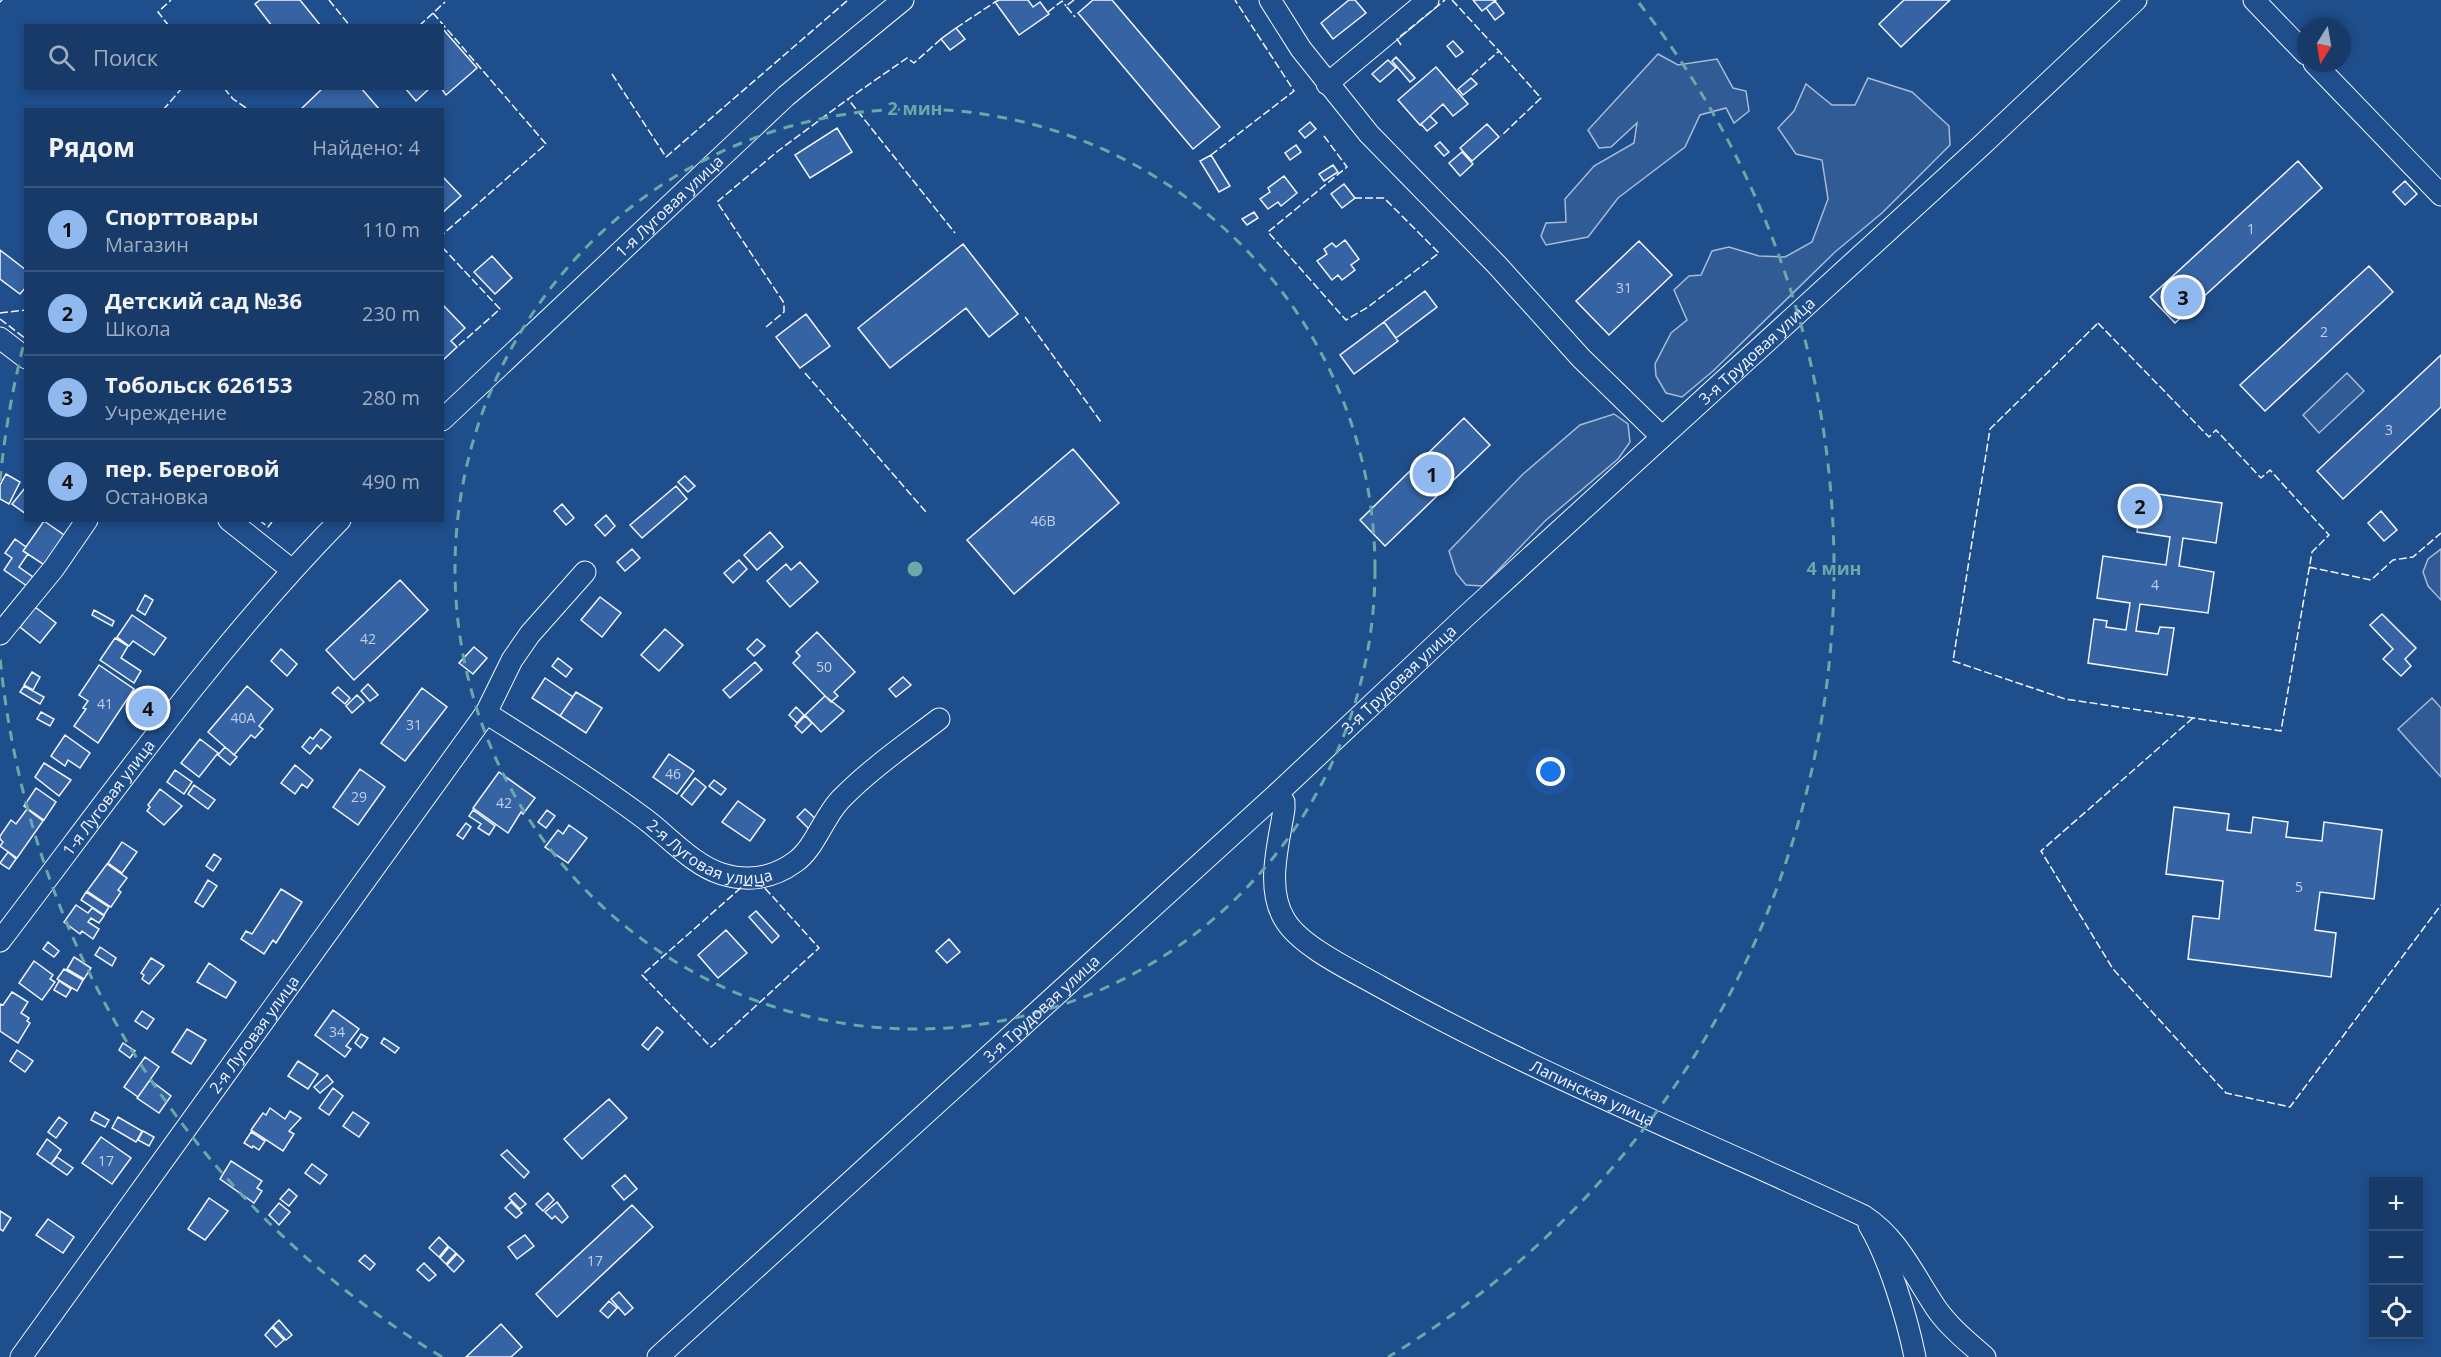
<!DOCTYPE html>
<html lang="ru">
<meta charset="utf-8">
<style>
:root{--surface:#173a69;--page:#244571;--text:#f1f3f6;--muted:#9eadc0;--line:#36547d;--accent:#90b9f0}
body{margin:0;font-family:"Open Sans",sans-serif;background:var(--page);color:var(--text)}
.controls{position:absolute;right:18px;bottom:18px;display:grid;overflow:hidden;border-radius:0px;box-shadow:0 3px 9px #0003}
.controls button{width:54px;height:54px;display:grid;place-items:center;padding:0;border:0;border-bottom:2px solid var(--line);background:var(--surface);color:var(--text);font:30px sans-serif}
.compass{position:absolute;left:2297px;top:18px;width:54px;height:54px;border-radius:50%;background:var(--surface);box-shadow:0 3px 9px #0003;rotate:191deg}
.you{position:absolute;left:1551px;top:772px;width:21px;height:21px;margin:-15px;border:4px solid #fff;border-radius:50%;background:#1a73e8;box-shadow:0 0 0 9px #1a73e833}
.badge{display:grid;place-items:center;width:39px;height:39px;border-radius:50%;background:var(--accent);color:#111;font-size:20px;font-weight:700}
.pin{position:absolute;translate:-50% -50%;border:3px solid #fff;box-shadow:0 2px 6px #0006}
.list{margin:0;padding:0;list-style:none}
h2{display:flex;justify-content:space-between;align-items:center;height:78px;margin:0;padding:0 24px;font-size:26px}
h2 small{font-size:20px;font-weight:400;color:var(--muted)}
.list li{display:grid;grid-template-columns:39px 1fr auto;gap:18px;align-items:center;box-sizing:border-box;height:84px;padding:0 24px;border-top:2px solid var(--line)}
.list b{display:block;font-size:22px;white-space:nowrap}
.list p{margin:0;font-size:20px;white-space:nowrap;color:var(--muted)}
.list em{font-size:20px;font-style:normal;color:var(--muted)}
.icon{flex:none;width:33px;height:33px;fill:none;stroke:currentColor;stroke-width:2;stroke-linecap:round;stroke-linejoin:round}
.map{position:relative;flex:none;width:2441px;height:1357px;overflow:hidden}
.search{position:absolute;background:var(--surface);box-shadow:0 3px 9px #0003;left:24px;top:24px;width:420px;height:66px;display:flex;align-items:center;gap:15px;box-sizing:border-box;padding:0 21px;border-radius:0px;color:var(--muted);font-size:22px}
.panel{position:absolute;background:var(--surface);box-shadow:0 3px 9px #0003;left:24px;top:108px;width:420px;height:414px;border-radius:0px}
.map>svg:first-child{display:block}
</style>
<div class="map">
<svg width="2441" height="1357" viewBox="0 0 2441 1357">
<rect width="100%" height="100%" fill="#1f4e8c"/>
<path fill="#305b95" stroke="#a8bbd7" stroke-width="1.5" d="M1658,54L1678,65L1717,59L1733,88L1746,91L1749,111L1734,123L1726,108L1700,115L1685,147L1618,198L1588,237L1546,245L1541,236L1546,223L1566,222L1565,199L1594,166L1634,143L1637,123L1611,147L1599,148L1588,130Z
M1868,78L1912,92L1949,126L1950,145L1882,213L1835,252L1713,371L1682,397L1666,393L1656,376L1655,364L1671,333L1687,320L1674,290L1689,276L1701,275L1712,251L1729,247L1759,256L1785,257L1812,242L1828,199L1822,160L1796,154L1778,128L1794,111L1806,84L1832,105H1855Z
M2347,373L2364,391L2319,433L2303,415Z
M1614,414L1628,424L1630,442L1618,459L1545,521L1483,586L1466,585L1456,573L1449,551L1522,475L1580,425Z
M2441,549V600L2428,586L2423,572L2428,559Z
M2432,698L2441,708V777L2398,729Z"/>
<path fill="#3563a3" stroke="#f2f6ff" stroke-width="1.5" d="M260,0H300L321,26H272L255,4Z
M999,0H1028L1033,7L1040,2L1049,14L1019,35L995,2Z
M1093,0H1112L1220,127L1193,149L1078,13Z
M1349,0H1355L1366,13L1333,39L1321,23Z
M1473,0H1496L1482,11Z
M1904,0H1950L1901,47L1879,24Z
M1495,1L1504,13L1495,20L1486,8Z
M442,28L477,68L446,95L441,88H442Z
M956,28L965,39L950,50L941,39Z
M1453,41L1463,52L1456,57L1447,46Z
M1396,57L1415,78L1410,82L1392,61Z
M1388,60L1396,68L1380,82L1372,74Z
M1436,67L1468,104L1453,116L1443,104L1420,125L1398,100Z
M1471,78L1477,84L1463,95L1458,89Z
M323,88H361L380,110H300Z
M405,88H430L416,101Z
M1430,116L1437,123L1427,131L1421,124Z
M1310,122L1316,129L1305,138L1299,131Z
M1487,124L1499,137L1472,161L1460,148Z
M837,128L852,152L810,178L795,155Z
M1440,142L1449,152L1444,156L1435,146Z
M1296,145L1301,152L1290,160L1285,153Z
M1462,152L1473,164L1460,176L1449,163Z
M1211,155L1230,186L1219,192L1200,161Z
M2298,161L2322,188L2175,323L2150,297Z
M1333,165L1338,172L1324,181L1319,174Z
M442,176L461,196L442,213Z
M1284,176L1297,193L1281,206L1278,202L1268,209L1260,199L1270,192L1268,188Z
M2405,181L2417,194L2405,205L2393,192Z
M1344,184L1355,198L1342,208L1331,194Z
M1254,212L1258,218L1247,225L1242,219Z
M1345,240L1359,259L1351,265L1355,270L1342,280L1338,275L1332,280L1317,261L1327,254L1324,249L1332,243L1336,247Z
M1639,241L1672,275L1609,335L1576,301Z
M963,244L1018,314L989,337L966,308L890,368L858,328Z
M0,250L26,270V287L20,294L0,279Z
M492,256L512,278L495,294L474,272Z
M2369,266L2393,292L2265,411L2240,385Z
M1425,291L1437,307L1396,338L1384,322Z
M442,304L465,328L451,341L457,347L443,360Z
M806,314L830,346L800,368L776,337Z
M1384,322L1398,341L1354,374L1340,355Z
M2441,355V407L2343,499L2317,471Z
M1464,418L1490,445L1385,546L1360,520Z
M1073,449L1119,503L1014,594L967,540Z
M6,474L20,482L9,504L0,499V485Z
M685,476L695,486L688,492L678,482Z
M676,486L687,499L642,538L630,525Z
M25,488H26V514L12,504Z
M2143,492L2222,503L2216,543L2183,538L2179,566L2214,572L2208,613L2140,604L2136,631L2158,634L2160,627L2174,628L2167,675L2088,663L2094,619L2107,621L2106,627L2126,630L2130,603L2097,598L2103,556L2166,565L2170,537L2137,532Z
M562,504L574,518L566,525L554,511Z
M2381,511L2397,530L2384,541L2368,523Z
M606,515L615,526L605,536L595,525Z
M44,521L67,537L46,566L23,551Z
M770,532L783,547L757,570L744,555Z
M15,539L26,547L23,551L28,554L19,567L33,577L27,586L4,570L12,558L5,553Z
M632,549L640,558L625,571L617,562Z
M739,560L747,569L733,583L724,573Z
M800,562L818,582L790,607L767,581L786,564L791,570Z
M400,580L428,610L354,680L326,650Z
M145,595L153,600L145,615L137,610Z
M600,597L621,613L602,637L581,620Z
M35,607L56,623L40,643L20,627Z
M94,610L114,621L112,626L92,615Z
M2382,614L2416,648L2405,659L2411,666L2401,676L2383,659L2393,649L2370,625Z
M132,615L166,638L154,655L133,641L129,646L117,637Z
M665,629L683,645L659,671L641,655Z
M817,632L855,672L834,692L838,696L831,702L793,663L800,656L796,652Z
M115,638L128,646L121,658L141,671L134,683L100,660Z
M757,639L765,646L754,656L747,649Z
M474,647L487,658L473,674L459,663Z
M281,649L297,664L287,676L271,661Z
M558,658L572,669L566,677L552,666Z
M755,662L762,670L730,698L723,690Z
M99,665L134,689L98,743L74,726L86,709L83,708L88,701L79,695Z
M32,672L40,677L33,690L24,685Z
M903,677L911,685L896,697L889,689Z
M545,678L573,697L560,716L532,698Z
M368,684L378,695L370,701L361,691Z
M24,686L44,697L40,704L20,692Z
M247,686L273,709L259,726L263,729L255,738L251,735L234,755L208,732Z
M338,687L350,698L345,704L332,693Z
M422,688L447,707L405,761L381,743Z
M576,692L602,708L586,733L560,716Z
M357,695L364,702L352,713L346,706Z
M825,696L844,711L821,732L805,715Z
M796,707L804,715L797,723L789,715Z
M41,712L54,719L50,726L37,719Z
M805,716L812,723L802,733L795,726Z
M321,729L331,737L321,749L317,745L310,754L302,747L310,737L313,739Z
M65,735L90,753L80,768L68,760L65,766L51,756Z
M200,739L218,753L199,777L181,763Z
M225,747L237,757L230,765L218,755Z
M669,754L694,771L677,794L653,777Z
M44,763L71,780L59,796L35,777Z
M295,765L313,780L307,788L302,784L295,794L281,783Z
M360,769L385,787L358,825L333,807Z
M175,770L192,782L184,794L167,782Z
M499,772L535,798L523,814L521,812L508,833L473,808Z
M695,778L706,787L692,805L681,796Z
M714,780L726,789L721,795L709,786Z
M194,785L215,800L208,809L188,794Z
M36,788L56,802L44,820L24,806Z
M160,789L182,806L164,825L147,811L150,807L148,805Z
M738,801L765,820L750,841L722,822Z
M2174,807L2229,814L2227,830L2251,833L2253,817L2288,822L2286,837L2322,841L2324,822L2382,830L2374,899L2320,892L2315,930L2336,933L2331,977L2188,959L2193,916L2219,919L2223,881L2166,874Z
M27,809L43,821L17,858L0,846L3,842L0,839V836L11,820L16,824Z
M805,809L817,820L809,829L797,817Z
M473,810L495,826L489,835L478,828L481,824L469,816Z
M547,810L555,816L546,828L538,822Z
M466,823L471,827L463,839L457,835Z
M569,825L587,838L568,863L545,847L558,830L563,834Z
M122,842L137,852L122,873L108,863Z
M8,852L16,859L9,869L0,863Z
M214,854L221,859L213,871L206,866Z
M107,864L127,878L118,890L121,892L111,907L87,891Z
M208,880L217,886L203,907L195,902Z
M281,889L302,902L276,943L273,940L264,954L241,939L246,931L252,934Z
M86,892L109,907L104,915L81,900Z
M76,905L88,913L92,908L104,916L99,923L91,918L88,922L99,929L93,939L82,931L80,934L64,922Z
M756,911L779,936L772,943L749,917Z
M726,930L747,953L718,978L698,955Z
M949,939L960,952L947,963L936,951Z
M48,942L59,951L54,957L43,949Z
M100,947L116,958L112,966L95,955Z
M74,957L91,968L84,979L67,969Z
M151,958L164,966L149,984L142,979L144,975L141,973Z
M34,961L53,975L50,979L55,982L42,1000L19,983Z
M209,963L236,982L226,998L197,982Z
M64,969L83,980L77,991L57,979Z
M59,981L71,989L66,997L54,990Z
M12,992L28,1002L21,1013L29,1018L27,1021L30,1023L18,1043L0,1031V1004L3,1005Z
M333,1010L359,1029L346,1046L351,1049L345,1057L315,1035Z
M142,1011L154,1019L147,1029L135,1021Z
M657,1027L663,1032L648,1050L642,1045Z
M187,1029L206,1040L191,1064L172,1052Z
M361,1034L368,1038L361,1048L355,1043Z
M384,1038L399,1048L395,1053L381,1043Z
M123,1043L135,1051L130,1058L119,1050Z
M17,1050L33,1061L25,1072L10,1061Z
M145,1057L159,1067L138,1097L124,1087Z
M298,1061L318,1074L308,1089L288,1076Z
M327,1075L333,1082L320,1093L314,1087Z
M150,1080L171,1096L159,1113L137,1098Z
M333,1088L343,1096L329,1115L319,1108Z
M609,1099L627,1118L582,1159L564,1139Z
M270,1108L285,1119L290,1111L301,1118L289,1131L294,1134L283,1151L251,1130L263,1113L266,1115Z
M95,1112L109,1120L105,1127L91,1120Z
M353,1112L369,1123L359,1137L343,1126Z
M59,1117L67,1123L56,1138L48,1132Z
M118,1117L142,1131L136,1142L112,1128Z
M143,1131L154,1137L149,1146L138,1140Z
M251,1132L265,1141L259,1150L253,1146L252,1148L244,1143Z
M101,1137L131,1158L112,1184L82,1163Z
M47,1139L61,1150L51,1164L37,1154Z
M507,1150L529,1172L524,1178L501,1155Z
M57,1157L73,1168L67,1175L51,1164Z
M231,1161L262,1181L257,1188L262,1191L254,1203L220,1179Z
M312,1164L327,1175L320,1184L305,1173Z
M625,1175L637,1189L624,1200L612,1186Z
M289,1189L297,1196L289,1206L280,1199Z
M515,1193L526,1204L520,1209L509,1198Z
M548,1193L554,1200L543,1211L536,1204Z
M209,1198L228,1211L205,1240L188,1229Z
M511,1202L522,1213L516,1218L505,1208Z
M557,1202L568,1217L562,1223L555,1216L552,1219L545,1212Z
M279,1203L290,1212L279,1225L269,1215Z
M632,1205L653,1227L557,1317L536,1294Z
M0,1211L11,1218L3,1231L0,1229Z
M48,1219L74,1237L63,1253L36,1235Z
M525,1235L534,1246L517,1259L508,1247Z
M439,1237L448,1246L439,1257L429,1248Z
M449,1247L456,1253L446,1264L440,1258Z
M457,1254L464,1261L454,1272L447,1265Z
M365,1255L375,1264L370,1270L359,1261Z
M424,1263L436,1275L429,1281L417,1270Z
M619,1292L633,1308L625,1315L611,1299Z
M609,1301L617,1308L608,1318L600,1311Z
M279,1320L292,1335L286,1340L273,1326Z
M501,1324L522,1347L511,1357H466Z
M272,1327L284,1340L276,1347L265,1335Z"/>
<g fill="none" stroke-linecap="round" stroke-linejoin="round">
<g stroke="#f2f6ff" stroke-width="23">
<g id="minor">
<path d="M1270,0L1301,49L1369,134L1497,265L1581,358L1662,437"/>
<path d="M2254,0L2306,54"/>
<path d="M2314,63L2441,195"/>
<path d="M1327,84L1428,0"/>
<path d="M0,338L26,358"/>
<path id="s1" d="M442,420L786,96L903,0"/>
<path d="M229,520L292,570"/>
<path d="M0,634L54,568L87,520"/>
<path id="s2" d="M486,713C540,747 594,781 645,819C669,837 693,865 722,874C748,882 773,878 795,862C815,848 823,818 840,800C869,770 905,745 939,719"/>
<path id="s3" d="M1278,793L1284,802V809C1279,843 1265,888 1285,920C1301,947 1353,971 1381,987C1536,1074 1702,1140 1864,1216C1899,1239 1913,1274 1936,1308C1949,1327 1968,1342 1985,1357"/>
<path id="s4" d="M0,941C109,798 214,649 340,520"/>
<path d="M1869,1225C1889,1258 1907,1318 1915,1357"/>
<path id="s5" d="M21,1357L486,713L512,660L530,634L585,572"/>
<path id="s6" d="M658,1357L1278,793L1465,617L1982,145L2136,0"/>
</g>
</g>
<use href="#minor" stroke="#1f4e8c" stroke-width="21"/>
<path stroke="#f2f6ff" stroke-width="1.5" stroke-dasharray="8 3" stroke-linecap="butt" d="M329,0L350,26
M1074,0L1066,6L1075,17
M1452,0L1499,51
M0,2L2,0
M1048,12L1062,1L1066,6
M433,13L546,144L442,235
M169,26L158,12L171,0
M419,26L445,2
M956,28L995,2
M941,39L914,63L907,58L848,99L955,233
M1401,45L1397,39L1445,0
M612,74L666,157L848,0
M1472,75L1499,51L1541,98L1501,136
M224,88L233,99L249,110
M163,110L182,88
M1324,136L1347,167L1268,232L1346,320L1368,307L1439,253L1384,198H1355
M1211,155L1294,91L1235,0
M442,247L500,309L457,347
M0,313L26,310
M1025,317L1101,422
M0,319L26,339
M2098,323L2209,437L2216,430L2261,478L2270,470L2329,535L2312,552L2281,731L2065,699L1953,661L1990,429Z
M766,327L784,312V303L717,202L778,151L848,99
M805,373L926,512
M259,520L268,527L272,522
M2309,567L2371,580L2393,560L2413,557L2441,533
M2193,718L2041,851L2113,969L2226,1093L2290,1107L2441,905
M744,885L763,886L819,948L711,1047L642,975Z"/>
</g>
<g fill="none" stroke="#6aa9a8" stroke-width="3" stroke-dasharray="10 8">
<circle cx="915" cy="569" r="460"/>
<path d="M442 1357A919 919 0 0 1 0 657M0 481A919 919 0 0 1 25 339M1639 3A919 919 0 0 1 1388 1357"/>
</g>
<g text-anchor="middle" stroke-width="4.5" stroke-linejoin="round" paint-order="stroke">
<g font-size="14" fill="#c3d1e8">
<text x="2251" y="234">1</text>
<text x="1624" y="293">31</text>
<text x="2324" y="337">2</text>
<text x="2389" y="435">3</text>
<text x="1043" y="526">46В</text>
<text x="2155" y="590">4</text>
<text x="368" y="644">42</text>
<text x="824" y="672">50</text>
<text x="105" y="709">41</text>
<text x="243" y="723">40А</text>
<text x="414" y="730">31</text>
<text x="673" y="779">46</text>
<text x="359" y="802">29</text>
<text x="504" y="808">42</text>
<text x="2299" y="892">5</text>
<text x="337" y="1037">34</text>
<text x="106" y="1166">17</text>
<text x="595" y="1266">17</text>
</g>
<g font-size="16" fill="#f2f6ff" stroke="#1f4e8c">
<text dy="6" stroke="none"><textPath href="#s1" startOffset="312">1-я Луговая улица</textPath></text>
<text dy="6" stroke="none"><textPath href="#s6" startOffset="1490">3-я Трудовая улица</textPath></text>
<text dy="6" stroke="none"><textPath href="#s6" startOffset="1004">3-я Трудовая улица</textPath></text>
<text dy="6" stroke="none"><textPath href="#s4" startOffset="180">1-я Луговая улица</textPath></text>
<text dy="6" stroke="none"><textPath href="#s2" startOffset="267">2-я Луговая улица</textPath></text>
<text dy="6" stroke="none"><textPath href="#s6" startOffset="518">3-я Трудовая улица</textPath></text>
<text dy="6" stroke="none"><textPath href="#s5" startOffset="398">2-я Луговая улица</textPath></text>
<text dy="6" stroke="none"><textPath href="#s3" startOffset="486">Лапинская улица</textPath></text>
</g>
</g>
<circle cx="915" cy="569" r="9" fill="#6aa9a8" stroke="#1f4e8c" stroke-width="3"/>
<g font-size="18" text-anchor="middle" font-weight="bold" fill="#6aa9a8" stroke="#1f4e8c" stroke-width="4.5" stroke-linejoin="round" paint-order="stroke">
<text x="915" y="115">2 мин</text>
<text x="1834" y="575">4 мин</text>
</g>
</svg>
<div class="controls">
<button>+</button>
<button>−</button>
<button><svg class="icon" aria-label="locate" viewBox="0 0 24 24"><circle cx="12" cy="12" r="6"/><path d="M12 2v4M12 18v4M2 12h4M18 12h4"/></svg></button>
</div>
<svg class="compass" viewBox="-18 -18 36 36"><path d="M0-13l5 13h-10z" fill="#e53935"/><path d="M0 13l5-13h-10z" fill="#9eadc0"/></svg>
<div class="you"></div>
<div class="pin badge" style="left:1432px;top:474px">1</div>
<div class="pin badge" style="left:2140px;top:506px">2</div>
<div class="pin badge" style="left:2183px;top:297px">3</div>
<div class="pin badge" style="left:148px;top:708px">4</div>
<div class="search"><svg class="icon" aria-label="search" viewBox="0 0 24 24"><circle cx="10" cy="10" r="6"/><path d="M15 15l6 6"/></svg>Поиск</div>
<section class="panel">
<h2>Рядом<small>Найдено: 4</small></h2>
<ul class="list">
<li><span class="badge">1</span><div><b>Спорттовары</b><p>Магазин</p></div><em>110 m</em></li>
<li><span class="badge">2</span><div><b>Детский сад №36</b><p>Школа</p></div><em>230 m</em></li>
<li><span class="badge">3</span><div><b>Тобольск 626153</b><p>Учреждение</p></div><em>280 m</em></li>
<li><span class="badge">4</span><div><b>пер. Береговой</b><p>Остановка</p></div><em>490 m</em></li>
</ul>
</section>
</div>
